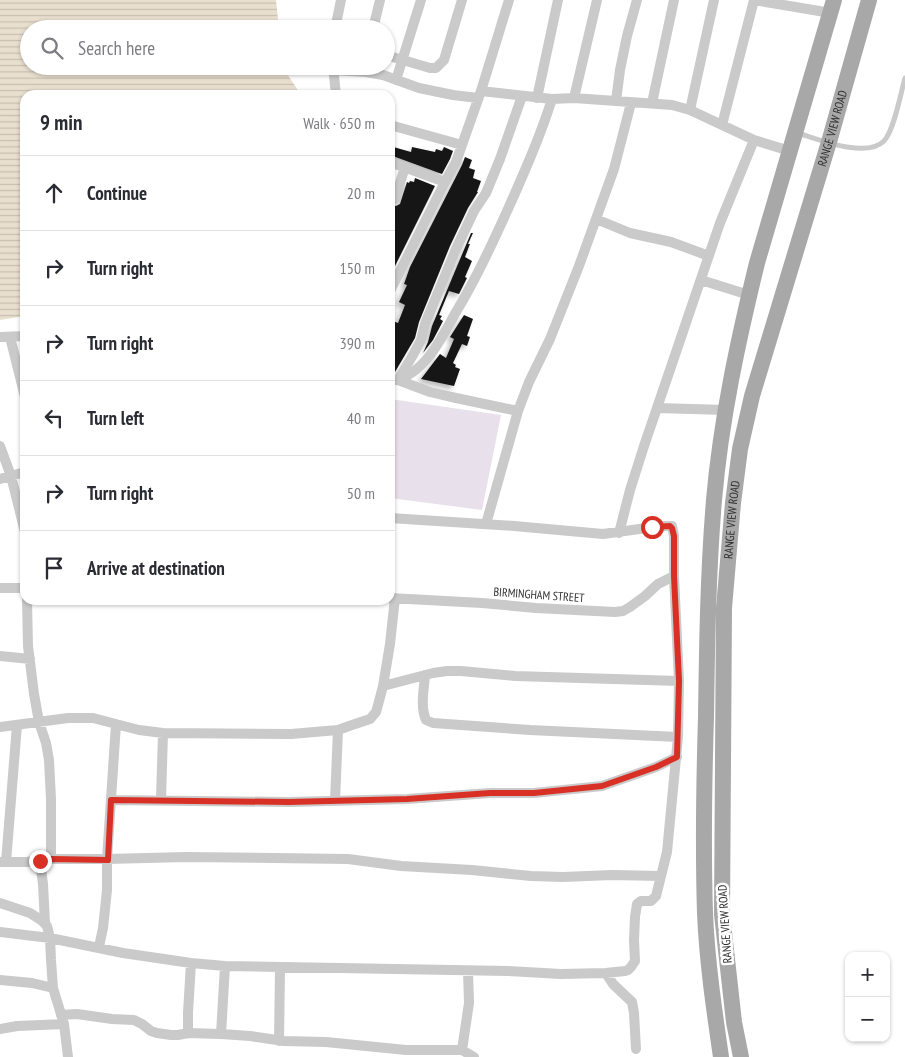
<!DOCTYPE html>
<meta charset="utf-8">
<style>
:root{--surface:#fff;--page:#f7f7f7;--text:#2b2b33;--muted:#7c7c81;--line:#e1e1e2}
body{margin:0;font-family:"PT Sans Narrow",sans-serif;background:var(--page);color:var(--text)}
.controls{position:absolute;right:15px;bottom:15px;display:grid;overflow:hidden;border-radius:10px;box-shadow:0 1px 4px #0004}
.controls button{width:45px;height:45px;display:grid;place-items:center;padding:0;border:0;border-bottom:1px solid var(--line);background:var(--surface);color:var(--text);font:25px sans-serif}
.stop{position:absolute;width:15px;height:15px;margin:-11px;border:4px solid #d93025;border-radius:50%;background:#fff}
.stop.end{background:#d93025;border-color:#fff;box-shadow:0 1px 5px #0008}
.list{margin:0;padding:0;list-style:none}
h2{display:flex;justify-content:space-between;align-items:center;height:65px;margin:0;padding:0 20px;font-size:21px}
h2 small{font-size:16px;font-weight:400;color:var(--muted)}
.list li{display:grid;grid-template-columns:32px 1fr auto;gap:15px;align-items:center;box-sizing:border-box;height:75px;padding:0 20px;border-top:1px solid var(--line)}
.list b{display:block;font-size:19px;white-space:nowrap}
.list em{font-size:16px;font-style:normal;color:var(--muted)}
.icon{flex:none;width:28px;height:28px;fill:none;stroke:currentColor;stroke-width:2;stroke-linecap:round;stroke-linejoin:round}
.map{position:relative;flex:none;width:905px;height:1057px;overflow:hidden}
.search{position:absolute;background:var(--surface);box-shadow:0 1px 4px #0004;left:20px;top:20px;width:375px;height:55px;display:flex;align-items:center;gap:12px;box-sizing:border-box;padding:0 18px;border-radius:28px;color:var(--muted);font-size:19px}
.panel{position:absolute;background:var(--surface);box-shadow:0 1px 4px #0004;left:20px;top:90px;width:375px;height:515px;border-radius:15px}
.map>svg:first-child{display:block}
</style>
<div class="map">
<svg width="905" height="1057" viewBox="0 0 905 1057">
<defs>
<pattern id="water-rules" width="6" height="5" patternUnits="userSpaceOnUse" patternTransform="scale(1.25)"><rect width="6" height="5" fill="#e9dfcf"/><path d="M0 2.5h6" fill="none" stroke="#c8c0b2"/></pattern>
<filter id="shadow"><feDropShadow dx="-3.5" dy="3.5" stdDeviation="2.5" flood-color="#0004"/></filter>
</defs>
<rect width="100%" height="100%" fill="#fff"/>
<path fill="#e8e0eb" d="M390,399L501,415L482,510L390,498Z"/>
<path fill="url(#water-rules)" d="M0,0H276L279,29H29V66H282L301,95H25V316L0,320Z"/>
<path fill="#171717" filter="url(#shadow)" d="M390,146L411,152L412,147L435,152L436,149L442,151L444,147L453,151L450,159L442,174L390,155Z
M465,157L472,160L469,168L475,170L473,178L481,181L477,192H478L468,208L450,246L419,322L415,338L395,372L390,368V320L398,323L405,305L399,302L407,285L404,284L410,267L462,165Z
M415,178L435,186L390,276V204L396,206L400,204L407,182L409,183L410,181L414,182Z
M471,233H473L468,244H470L465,257L472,261L465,277L467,278L459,294L449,291L439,315L442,316L440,319L443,321L433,340L423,353L428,342L432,326Z
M464,315L473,319L467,336L470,337L467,346L462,344L453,363L456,365L455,367L460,369L454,386L421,379L440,354L446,358L454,339L450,337Z"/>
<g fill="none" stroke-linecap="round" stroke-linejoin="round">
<path stroke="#cacaca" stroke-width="5" d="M798,133C818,139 866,159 884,141C894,131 901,92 905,78"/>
<path stroke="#cacaca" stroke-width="10" d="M754,0L831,13
M335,29L341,0
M373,29L380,0
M386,55L430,68H436L444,60L462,0
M333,66L336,95
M334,70L366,72L383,75L419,88L453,95L478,98
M396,80L421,0
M481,91L552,99L574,98L672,105L690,110L754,140L790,151
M537,98L558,0
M574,98L597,0
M616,101L620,70L627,36L637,0
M652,103L674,0
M690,110L714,0
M390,125L462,145
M722,125L754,0
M390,162L445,182
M395,199L405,167
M596,219L630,233L671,242L709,256
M701,280L749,295
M390,291L445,182L456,162L481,91L509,0
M0,337L25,336
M10,337L25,397
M390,381C404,380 417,370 426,360C438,347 447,328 456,312C476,279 492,244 508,209C524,173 540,137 552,99
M657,408L726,410
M518,411L456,398L430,392L398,380L413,355L421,340L425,324L456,249L474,211L486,193L500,159L522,96
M0,446L11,476L25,532
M0,479L25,472
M486,524L518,411L529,382L550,339L579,266L614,169L631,103
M619,533L630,490L644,446L720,223L754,140
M0,588H25
M390,598L482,603L536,608L615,612L623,611L630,607L645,596L658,584L674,576
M27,600L28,646L34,694L39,722L46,743L49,760L51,799V859
M0,656L30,659
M425,675C424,690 420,706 426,720L433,723L530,730L678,737
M383,686L433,673L447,671H461L515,676L679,681
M0,727L68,718H93L139,730L163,733L291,734L338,730L352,725L370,719L376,712L378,705L383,686L390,644L395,598
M111,800L289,802L407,799L490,793H534L602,786L656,767L677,757
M161,800L163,733
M335,801L338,730
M40,861L43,884L45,923
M0,862H27L51,859H107L186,857L348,859L401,866L472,870L531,876L563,877L612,875L661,876
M6,862L17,725
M0,903L30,913L41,920L47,926L50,938L51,960L53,988L64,1024L68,1057
M0,932L50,938L123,953L191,963L225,966L508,971L561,974L606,973L625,971L628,970L631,967L635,961L634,940L635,917L637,904L641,901H651L656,896L667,852L678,737L679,681L674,576V536L672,526H661L603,534L514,526L390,518
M99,947L103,928L107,890V859L116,724
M191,963L188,1013V1033L221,1034L225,966
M468,971L469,1003L462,1050L474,1057
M606,973L613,984L632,1002L634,1013L636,1049
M0,980L32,983L53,988
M61,1015L77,1014L112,1019L134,1020L142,1024L151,1031L157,1033L171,1035H178L188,1033
M0,1029L17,1026L64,1024
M221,1034L250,1036L284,1041L326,1042L406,1050H462
M279,1041L280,968"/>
<g stroke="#a8a8a8" stroke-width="16">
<path d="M721,1057C714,1009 707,961 705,913C703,848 704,782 706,717C707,644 708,572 714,500C721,419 738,341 757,263L834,0"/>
<path id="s1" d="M741,1057L734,1022L722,914L724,608L733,503L740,449L752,396L829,142L869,0"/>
</g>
</g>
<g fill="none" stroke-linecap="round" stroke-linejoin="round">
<path stroke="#d93025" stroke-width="6" d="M40,861L51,859L108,860L111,800L289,802L407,799L490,793H534L602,786L656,767L677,757L679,681L674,576V536L672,528L670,526L652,527"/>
</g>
<g text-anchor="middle" stroke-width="5" stroke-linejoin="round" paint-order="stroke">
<g font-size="12" fill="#303030" stroke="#fff">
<text dy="4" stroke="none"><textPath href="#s1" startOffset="944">RANGE VIEW ROAD</textPath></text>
<text dy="4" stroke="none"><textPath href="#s1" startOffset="539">RANGE VIEW ROAD</textPath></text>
<text transform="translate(539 595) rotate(4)" y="4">BIRMINGHAM STREET</text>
<text transform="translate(725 924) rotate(-94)" y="4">RANGE VIEW ROAD</text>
</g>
</g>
</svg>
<div class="controls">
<button>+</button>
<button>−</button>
</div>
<div class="stop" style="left:652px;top:527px"></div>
<div class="stop end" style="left:40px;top:861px"></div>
<div class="search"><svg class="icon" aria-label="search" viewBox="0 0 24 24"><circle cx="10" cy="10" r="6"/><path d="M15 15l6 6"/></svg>Search here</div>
<section class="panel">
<h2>9 min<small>Walk · 650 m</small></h2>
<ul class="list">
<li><svg class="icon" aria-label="ahead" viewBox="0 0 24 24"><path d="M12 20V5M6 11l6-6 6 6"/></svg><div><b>Continue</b></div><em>20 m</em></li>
<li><svg class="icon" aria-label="right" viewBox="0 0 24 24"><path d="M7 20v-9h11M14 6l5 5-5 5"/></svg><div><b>Turn right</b></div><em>150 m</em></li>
<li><svg class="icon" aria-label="right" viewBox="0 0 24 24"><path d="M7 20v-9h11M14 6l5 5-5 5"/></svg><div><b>Turn right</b></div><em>390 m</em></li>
<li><svg class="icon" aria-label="left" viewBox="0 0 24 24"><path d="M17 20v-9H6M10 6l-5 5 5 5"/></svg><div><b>Turn left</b></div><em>40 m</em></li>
<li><svg class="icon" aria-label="right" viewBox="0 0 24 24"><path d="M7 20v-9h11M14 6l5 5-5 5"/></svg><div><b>Turn right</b></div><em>50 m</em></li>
<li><svg class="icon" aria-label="arrive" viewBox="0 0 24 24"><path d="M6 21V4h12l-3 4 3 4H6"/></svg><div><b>Arrive at destination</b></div></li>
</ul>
</section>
</div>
